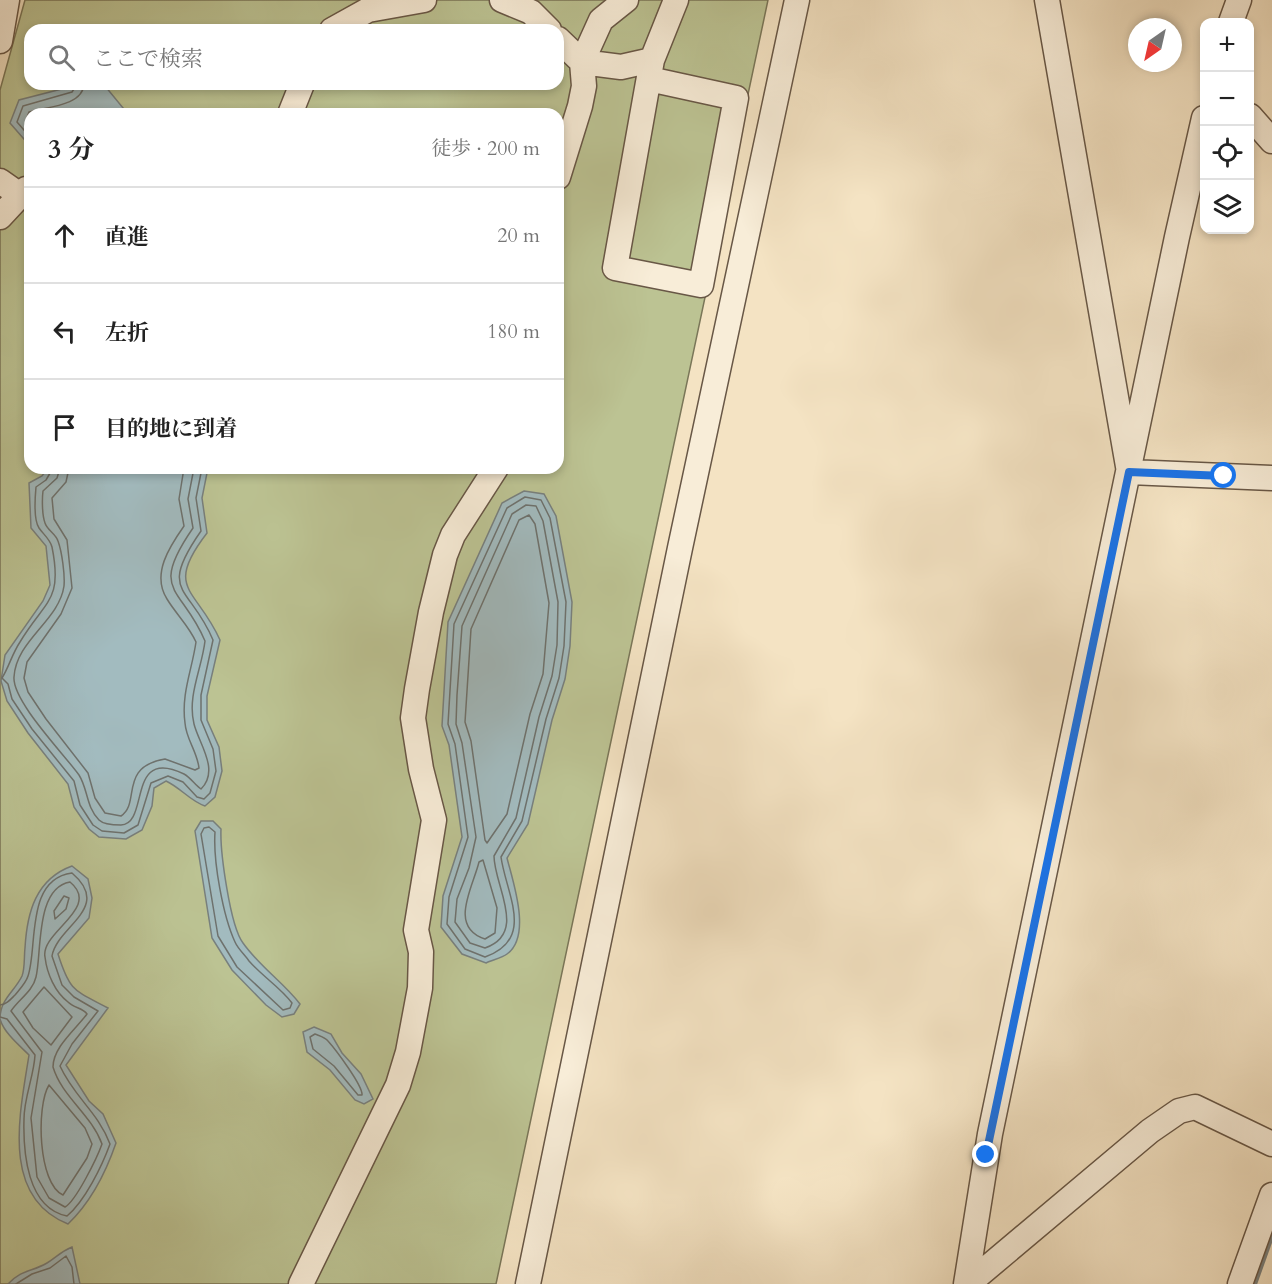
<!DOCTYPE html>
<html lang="ja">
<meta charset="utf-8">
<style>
:root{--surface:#fff;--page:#f6f6f6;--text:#222;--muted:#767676;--line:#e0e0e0}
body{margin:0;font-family:Cardo,"Noto Serif JP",serif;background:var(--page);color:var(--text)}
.controls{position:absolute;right:18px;top:18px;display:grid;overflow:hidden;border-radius:12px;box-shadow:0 3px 9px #0003}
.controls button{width:54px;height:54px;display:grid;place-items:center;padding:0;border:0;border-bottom:2px solid var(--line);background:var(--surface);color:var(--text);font:30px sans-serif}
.compass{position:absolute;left:1128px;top:18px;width:54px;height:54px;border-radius:50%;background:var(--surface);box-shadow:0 3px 9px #0003;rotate:214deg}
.stop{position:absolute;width:18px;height:18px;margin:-14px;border:4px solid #1a73e8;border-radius:50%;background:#fff}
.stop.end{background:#1a73e8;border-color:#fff;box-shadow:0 2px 6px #0008}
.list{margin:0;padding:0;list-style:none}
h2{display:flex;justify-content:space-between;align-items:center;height:78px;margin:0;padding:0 24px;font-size:26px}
h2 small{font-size:20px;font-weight:400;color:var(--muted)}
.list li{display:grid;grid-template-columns:39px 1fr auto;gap:18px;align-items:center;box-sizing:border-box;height:96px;padding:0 24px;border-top:2px solid var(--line)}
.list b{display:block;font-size:22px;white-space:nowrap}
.list em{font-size:20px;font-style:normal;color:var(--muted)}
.icon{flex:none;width:33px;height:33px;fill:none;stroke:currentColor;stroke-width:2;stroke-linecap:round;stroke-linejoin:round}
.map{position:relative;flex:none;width:1272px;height:1284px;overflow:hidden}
.search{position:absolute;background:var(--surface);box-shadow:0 3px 9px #0003;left:24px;top:24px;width:540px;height:66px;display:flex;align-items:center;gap:15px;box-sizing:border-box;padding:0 21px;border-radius:18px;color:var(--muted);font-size:22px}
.panel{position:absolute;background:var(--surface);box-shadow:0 3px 9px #0003;left:24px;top:108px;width:540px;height:366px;border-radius:18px}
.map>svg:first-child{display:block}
</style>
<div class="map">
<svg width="1272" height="1284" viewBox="0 0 1272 1284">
<rect width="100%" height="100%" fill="#f4e3c3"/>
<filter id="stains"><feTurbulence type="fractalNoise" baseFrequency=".00333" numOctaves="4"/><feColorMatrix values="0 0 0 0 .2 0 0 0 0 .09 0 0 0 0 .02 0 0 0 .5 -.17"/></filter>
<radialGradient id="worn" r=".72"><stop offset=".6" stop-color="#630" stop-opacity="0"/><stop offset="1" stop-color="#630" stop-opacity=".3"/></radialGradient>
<path fill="#bcc393" stroke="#7a7658" stroke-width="1.5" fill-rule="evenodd" d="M25,0H768L496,1284H0V90ZM30,30H558V84H30ZM30,114H558V468H30Z"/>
<path fill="#a2bbbf" stroke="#78807e" stroke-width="1.5" d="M81,84L105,86L128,114H30V146L10,123L19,100Z
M48,468H208L202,498L207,533C163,590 197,588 220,640L207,696V720L219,747L222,771L215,797L205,806C190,801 181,788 166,781L154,788L152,806L142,830L126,839L99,837L89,829L74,807L68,784L28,733L7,701L1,681L5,655L43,601L50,585L46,546L31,528L29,483L42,476Z
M524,491L544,494L556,516L572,602L570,646L565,679L552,720L528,824L507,858C513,882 532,936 507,954C502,958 492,960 486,963L462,954L441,927L443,896L462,837L449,745L442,726L448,622L502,503Z
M201,821H213L221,829C220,851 230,926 243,943C260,967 283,982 300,1004L294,1014L282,1017L266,1005L232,970L212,938L195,831Z
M72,866L88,879L92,898L89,918L58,954C70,992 74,990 108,1008L66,1065L89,1101L103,1114L116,1143C106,1172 90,1203 68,1224C0,1197 20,1113 29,1055C20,1046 4,1033 0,1019C0,999 15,991 22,976C25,969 24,956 25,948C27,912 36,879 72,866Z
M314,1027L331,1034L342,1053L361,1074L373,1099L364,1104L355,1100L330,1070L307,1052L303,1032Z
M72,1247L80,1284H8C22,1269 32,1272 47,1263C57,1257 60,1252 72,1247Z"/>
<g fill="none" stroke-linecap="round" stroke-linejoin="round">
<path stroke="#6e726e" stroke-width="1.5" d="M30,126L26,120L29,112C46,107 83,106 84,84
M30,137L17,122L23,106L72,92L77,84
M53,468L46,480L36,487C35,498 33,519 39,528C43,534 50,539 52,547C63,602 45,600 20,642C12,654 9,667 2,678L8,684L12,699L32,729L74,781L80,805L93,825L102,831L124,833L138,825L151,783L168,776L183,782L197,797L204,799L210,793L216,771L213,749L201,720V695L213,640C190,585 157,594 201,531L196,498L202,468
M60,468L57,478L43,491C42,499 42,515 45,523C47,530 56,534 58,541C62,552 65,575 64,586C59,621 16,640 14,677C12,701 64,754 79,775C88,789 86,807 99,820C104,825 114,825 121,825C150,824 126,746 184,774C191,778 195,785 201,789C220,770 199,744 194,724C187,696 202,668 205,641C182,586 148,593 193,528L188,499L194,468
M69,468L66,482L52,498L54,519L67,540L72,588L61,614L27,662L24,678L28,692L46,719L88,773L95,798L105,813L121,816C141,803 118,767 165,759L195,770L199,768C197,751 186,739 185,723C181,694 192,670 196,642C189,626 176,614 167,599C151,574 170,546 184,526L179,499L184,468
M525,497L541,500L550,518L566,602L564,646L559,678L546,719L522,821L501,857C506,894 536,939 485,957L465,949L447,924L449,897L468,837L455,744L448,724L454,624L507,508Z
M526,505L536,506L543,521L558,602L557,645L552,676L539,717L516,818L494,856C494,886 528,933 485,948L470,943L455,922L457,899L469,868L476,837L462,743L456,724L457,695L462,626L512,514Z
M529,515L535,524L549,603L543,674L530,714L507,814L487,843L485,840L471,741L465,722L471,629L519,520Z
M209,827L215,832C213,861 223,916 235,942C238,949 245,955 249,961C263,977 280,987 292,1003L290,1008L283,1010L237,967L218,936L201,834L204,828Z
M483,860L497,908L495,933L485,939C448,927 473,887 479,862Z
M70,882C102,908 40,932 45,957C47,974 55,992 68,1002C74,1008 83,1008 87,1014C76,1029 53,1047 53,1067C62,1097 91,1114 102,1144C97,1158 76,1201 65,1207L49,1198L37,1177L31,1118L42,1052L11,1011C18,1000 33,991 36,977C42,953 35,888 70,882Z
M64,896L69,898L66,909L55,919L54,911Z
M44,987L72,1017L51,1045L33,1028L23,1012Z
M0,1005C7,1004 10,1000 15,995C19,990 26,983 28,976C38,947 25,879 72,873C113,908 57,926 52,956L62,985L74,997L98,1011L72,1044L60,1066C74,1097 98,1112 110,1144C102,1166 85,1201 67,1216C27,1208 23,1152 24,1119C24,1097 34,1076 35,1055L7,1019L0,1017
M315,1034C320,1036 325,1037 328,1041C336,1050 363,1086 362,1095H358L334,1066L313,1049L310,1037Z
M49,1085L85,1128L92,1144L87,1158L63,1195C38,1184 36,1106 49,1085Z
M16,1284L32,1274L50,1268L66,1256L72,1267L74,1284"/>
<path stroke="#78807e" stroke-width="8" d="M1253,1284L1272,1231"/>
<g stroke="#685746" stroke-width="27">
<path id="minor" d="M502,0L531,12L549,30
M1047,0L1129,472L1272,478
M1231,22L1239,0
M332,30L368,10L424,0
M558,39L582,62L621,67L652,60
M0,41L7,0
M649,79L736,98L701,285L615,268L652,60L676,0
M290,114L302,84
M1250,116L1272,141
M558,177L580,106L584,86L582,62L601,20L626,0
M0,181L20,195
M0,217L26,189H30
M301,1284L398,1085L408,1052L420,988L421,952L416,930L434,820L421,769L413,718L417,689L431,612L445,555L453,535L496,468
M528,1284L680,548L797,0
M966,1284L990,1134L1177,237L1204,118
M968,1284L1150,1131L1179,1111L1195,1107L1272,1144
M1240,1284L1272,1195"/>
</g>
<use href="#minor" stroke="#f8edd8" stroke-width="24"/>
</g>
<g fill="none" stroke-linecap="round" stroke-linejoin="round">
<path stroke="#1a73e8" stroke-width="8" d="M986,1155L1129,472L1224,476"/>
</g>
<rect width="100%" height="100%" filter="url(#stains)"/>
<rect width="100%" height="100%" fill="url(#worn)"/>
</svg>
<div class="controls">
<button>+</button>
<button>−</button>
<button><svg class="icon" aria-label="locate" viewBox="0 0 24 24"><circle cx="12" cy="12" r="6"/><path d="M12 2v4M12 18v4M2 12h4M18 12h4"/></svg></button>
<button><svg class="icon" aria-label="layers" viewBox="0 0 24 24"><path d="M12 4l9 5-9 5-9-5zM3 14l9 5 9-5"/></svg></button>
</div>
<svg class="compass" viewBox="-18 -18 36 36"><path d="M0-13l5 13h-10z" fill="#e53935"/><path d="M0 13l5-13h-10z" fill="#767676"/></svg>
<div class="stop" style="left:1224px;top:476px"></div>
<div class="stop end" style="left:986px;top:1155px"></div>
<div class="search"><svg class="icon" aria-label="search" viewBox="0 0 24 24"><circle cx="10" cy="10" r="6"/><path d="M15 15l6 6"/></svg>ここで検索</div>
<section class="panel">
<h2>3 分<small>徒歩 · 200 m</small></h2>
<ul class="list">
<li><svg class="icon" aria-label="ahead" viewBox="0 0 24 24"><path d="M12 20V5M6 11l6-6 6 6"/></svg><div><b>直進</b></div><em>20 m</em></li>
<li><svg class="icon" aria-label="left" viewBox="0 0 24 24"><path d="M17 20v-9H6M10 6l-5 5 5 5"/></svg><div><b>左折</b></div><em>180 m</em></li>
<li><svg class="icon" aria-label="arrive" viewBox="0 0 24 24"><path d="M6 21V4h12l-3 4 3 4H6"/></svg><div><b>目的地に到着</b></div></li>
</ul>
</section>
</div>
